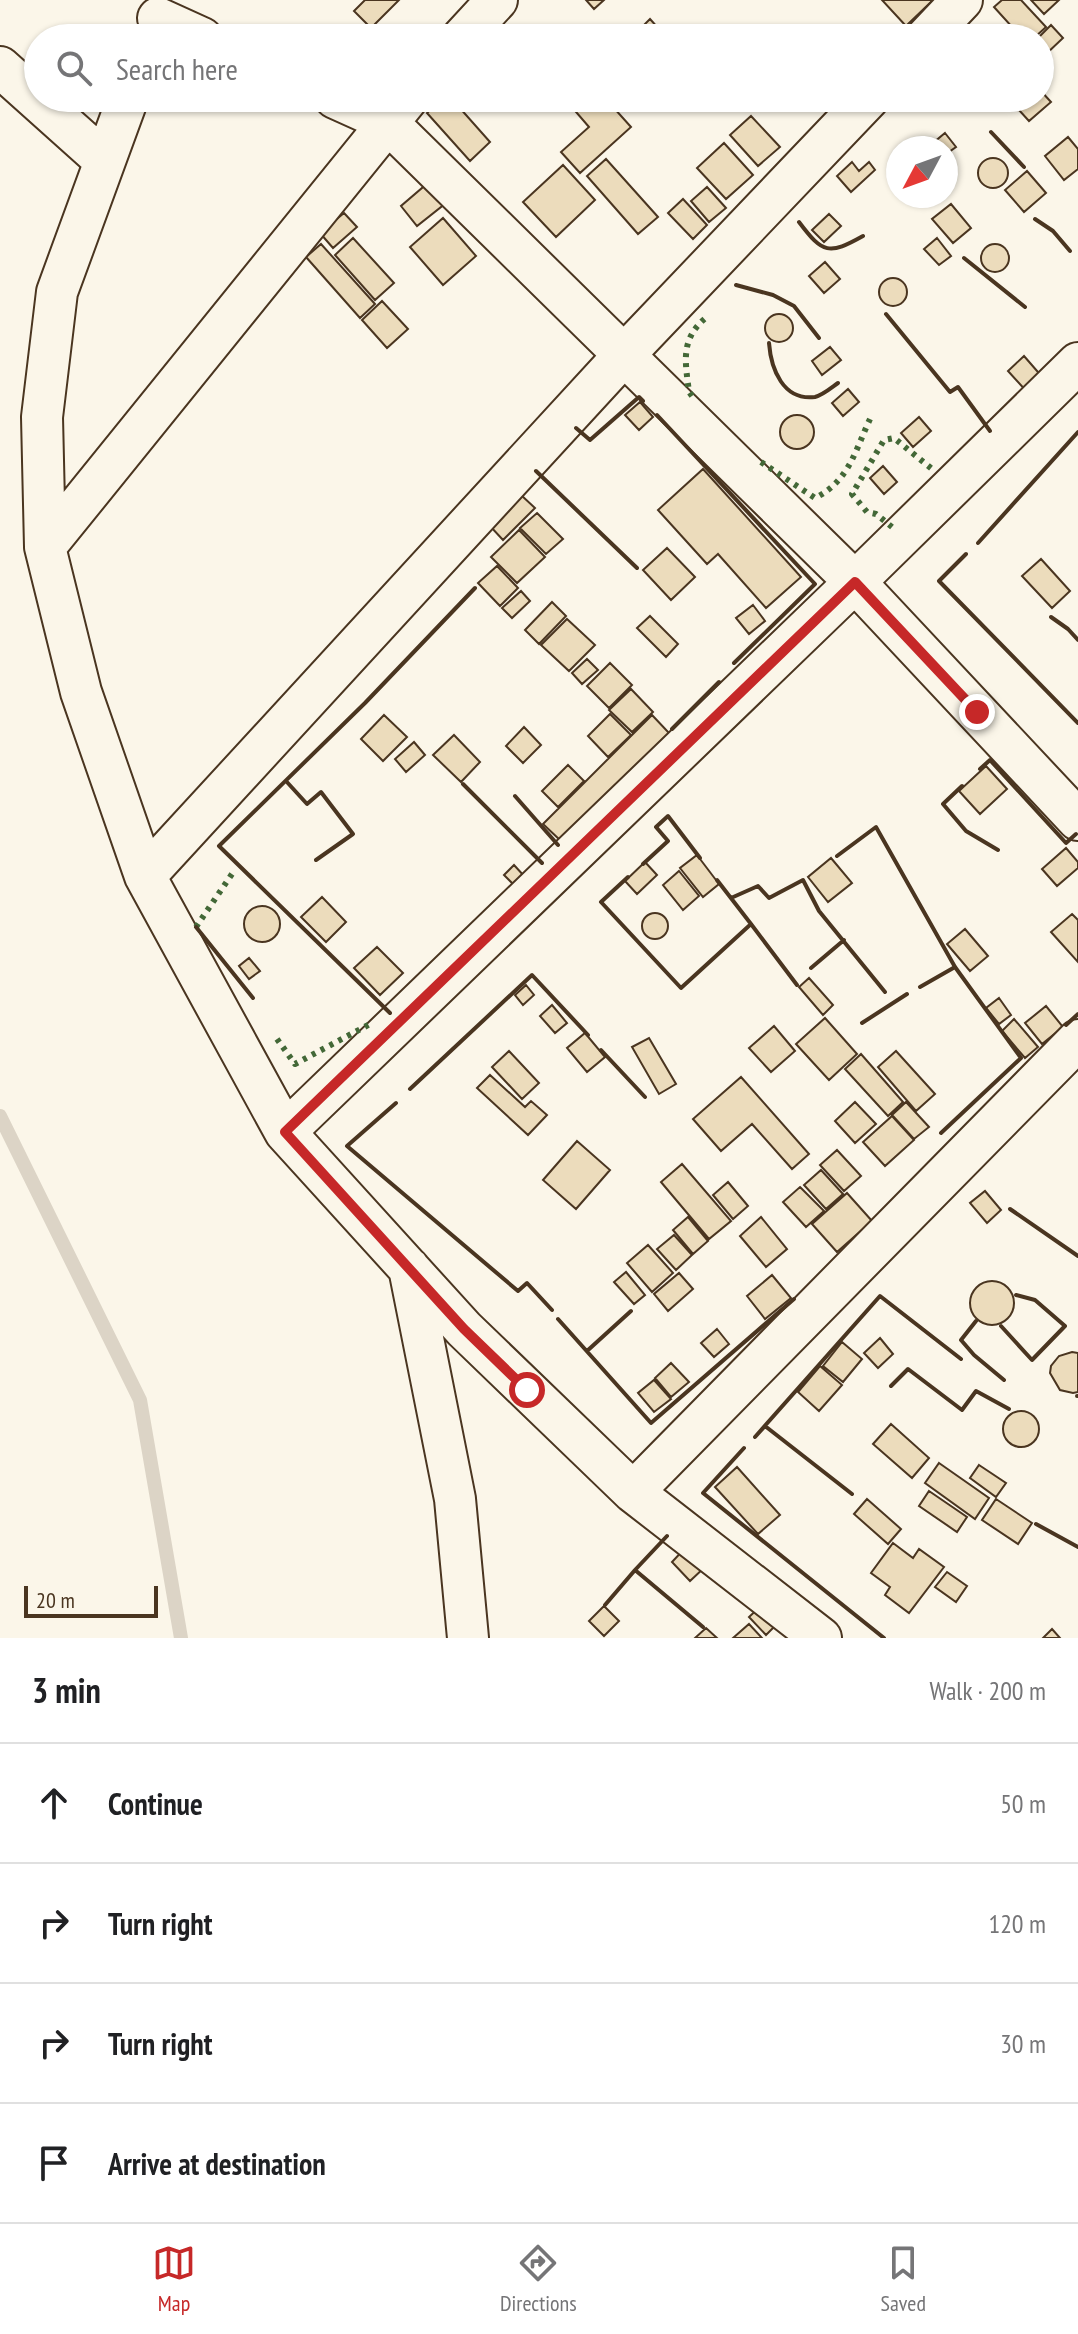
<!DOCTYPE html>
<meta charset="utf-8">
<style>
:root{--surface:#fff;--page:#f2f2f2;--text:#202124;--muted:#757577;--line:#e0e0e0;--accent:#c62828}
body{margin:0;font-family:"PT Sans Narrow",sans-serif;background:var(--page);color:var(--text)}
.compass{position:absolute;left:886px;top:136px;width:72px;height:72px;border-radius:50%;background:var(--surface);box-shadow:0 2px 6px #0004;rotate:229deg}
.scale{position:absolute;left:24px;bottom:20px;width:134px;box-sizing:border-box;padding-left:8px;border:4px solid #4a3520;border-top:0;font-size:22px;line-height:28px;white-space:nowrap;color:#4a3520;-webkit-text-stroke:6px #fbf6e9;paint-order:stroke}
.stop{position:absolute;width:24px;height:24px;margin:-18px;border:6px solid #c62828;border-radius:50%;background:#fff}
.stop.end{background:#c62828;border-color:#fff;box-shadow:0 2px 8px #0008}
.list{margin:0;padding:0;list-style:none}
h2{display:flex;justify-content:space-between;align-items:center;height:104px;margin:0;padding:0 32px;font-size:34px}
h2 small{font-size:26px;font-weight:400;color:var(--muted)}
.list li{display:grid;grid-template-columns:52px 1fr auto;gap:24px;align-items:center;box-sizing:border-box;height:120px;padding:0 32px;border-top:2px solid var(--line)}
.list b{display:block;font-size:30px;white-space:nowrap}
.list em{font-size:26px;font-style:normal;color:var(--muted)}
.icon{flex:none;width:44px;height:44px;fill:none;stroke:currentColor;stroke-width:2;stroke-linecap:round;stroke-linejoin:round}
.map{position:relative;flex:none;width:1078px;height:1638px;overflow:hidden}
.search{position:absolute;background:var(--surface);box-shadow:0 2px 6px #0004;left:24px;right:24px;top:24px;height:88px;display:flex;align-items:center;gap:20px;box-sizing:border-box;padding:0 28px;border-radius:44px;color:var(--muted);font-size:30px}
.sheet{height:584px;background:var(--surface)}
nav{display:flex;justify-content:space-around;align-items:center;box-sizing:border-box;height:112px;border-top:2px solid var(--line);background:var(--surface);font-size:22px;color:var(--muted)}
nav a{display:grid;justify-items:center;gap:4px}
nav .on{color:var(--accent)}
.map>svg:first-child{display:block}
</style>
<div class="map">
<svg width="1078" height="1638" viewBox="0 0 1078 1638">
<rect width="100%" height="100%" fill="#fbf6e9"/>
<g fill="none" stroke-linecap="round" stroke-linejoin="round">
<path stroke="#dcd4c6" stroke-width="14" d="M0,1116L140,1400L181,1638"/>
</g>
<path fill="#ecdcbc" stroke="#4a3520" stroke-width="2" d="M365,0H399L371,28L354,11Z
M586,0H604L594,9Z
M882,0H933L906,26Z
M1002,0H1021L1046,27L1034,38H1022L994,7Z
M1031,0H1059L1044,14Z
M650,19L667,38H643L637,32Z
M1051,25L1063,38L1045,55L1040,50V38H1038Z
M1040,90L1051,102L1029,121L1008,98H1040Z
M444,98H451L490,142L470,161L427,113Z
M564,98H605L631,127L580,173L561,152L589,127Z
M751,116L780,147L758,166L730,135Z
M945,133L956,147L946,154V148H927Z
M1068,137L1078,149V169L1064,180L1045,156Z
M724,143L753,175L726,199L697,168Z
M978 173a15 15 0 1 1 30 0a15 15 0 1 1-30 0Z
M606,159L658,217L638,234L587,176Z
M852,162L859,171L869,162L875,170L851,192L837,176Z
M563,165L595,200L556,237L523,202Z
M1027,171L1046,193L1024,212L1005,190Z
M429,182L446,203L417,226L401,206Z
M707,187L726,208L709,222L691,201Z
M683,199L707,225L693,239L668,213Z
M951,204L971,228L953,243L932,219Z
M344,213L357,227L333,248L320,233Z
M829,214L841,226L824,242L812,230Z
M443,218L476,256L443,285L410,247Z
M353,238L394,283L375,300L335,255Z
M937,238L951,256L939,265L924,249Z
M981 258a14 14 0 1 1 28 0a14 14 0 1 1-28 0Z
M321,244L375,304L360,318L306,257Z
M825,262L840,279L824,293L809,276Z
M879 292a14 14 0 1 1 28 0a14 14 0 1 1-28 0Z
M382,301L408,329L387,348L362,320Z
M765 328a14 14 0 1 1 28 0a14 14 0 1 1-28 0Z
M830,347L841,360L822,375L812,361Z
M1024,356L1044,379L1028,393L1008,371Z
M848,389L859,402L843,416L832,403Z
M640,402L653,417L639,430L625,415Z
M780 432a17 17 0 1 1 34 0a17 17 0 1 1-34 0Z
M919,417L931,431L913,447L901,433Z
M883,466L897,482L884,494L870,478Z
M703,469L801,577L766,608L718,554L707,564L658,510Z
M521,495L535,508L503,540L490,526Z
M537,513L563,539L546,554L520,528Z
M519,530L545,557L517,583L491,557Z
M667,548L695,577L671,600L643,570Z
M1041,559L1070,591L1052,608L1022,576Z
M497,566L518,588L500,606L478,583Z
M521,591L530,601L512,618L502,608Z
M552,602L566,616L539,644L525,630Z
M753,605L765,621L749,634L736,618Z
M650,616L678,644L666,657L637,628Z
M567,619L595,645L569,671L541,645Z
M587,659L598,670L582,684L572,673Z
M610,663L632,685L609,708L587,686Z
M631,689L653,712L632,732L609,710Z
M610,714L631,735L608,757L588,736Z
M384,715L407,737L383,761L361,739Z
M652,715L669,733L561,841L543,824Z
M524,727L541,745L523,763L506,746Z
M454,735L480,762L461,782L433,755Z
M414,742L425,755L406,772L395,759Z
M568,765L584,781L558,807L542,791Z
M986,766L1007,789L980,814L959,791Z
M1066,848L1078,862V868L1057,886L1042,869Z
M697,855L719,884L703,897L680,868Z
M831,858L852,883L828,902L808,877Z
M645,862L657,875L637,894L625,881Z
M514,865L525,877L515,886L504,875Z
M679,871L699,896L683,910L663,885Z
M322,897L346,922L326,942L301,917Z
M244 924a18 18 0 1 1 36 0a18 18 0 1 1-36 0Z
M642 926a13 13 0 1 1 26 0a13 13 0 1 1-26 0Z
M1072,914L1078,920V962L1051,932Z
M965,929L988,956L970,971L947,944Z
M377,947L403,973L380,995L354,968Z
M249,958L260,971L249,979L239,966Z
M809,978L833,1005L823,1015L799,987Z
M526,985L534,995L523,1005L515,995Z
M999,998L1011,1015L999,1024L986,1008Z
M552,1005L567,1023L555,1033L540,1016Z
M1046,1006L1063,1027L1042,1044L1025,1023Z
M825,1018L857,1054L829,1080L796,1044Z
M1014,1019L1038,1047L1025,1058L1002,1031Z
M774,1026L795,1051L771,1072L749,1048Z
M585,1033L605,1057L587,1072L567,1048Z
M649,1038L676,1084L659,1094L632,1047Z
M509,1051L539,1083L522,1099L492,1067Z
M896,1051L935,1094L916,1111L878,1067Z
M861,1054L903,1102L888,1116L845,1069Z
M490,1075L525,1107L531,1101L547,1115L528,1135L477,1088Z
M741,1077L809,1154L792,1169L752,1124L721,1151L693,1119Z
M855,1102L876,1124L855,1143L835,1121Z
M906,1102L929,1127L914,1139L892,1115Z
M892,1116L914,1140L885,1166L863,1142Z
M577,1141L610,1170L576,1209L543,1180Z
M837,1150L861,1176L844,1191L820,1165Z
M682,1164L731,1221L709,1239L661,1182Z
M821,1170L843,1194L826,1209L804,1185Z
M728,1182L748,1206L733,1219L713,1195Z
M800,1187L824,1211L806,1227L783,1202Z
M985,1191L1001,1210L987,1223L970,1203Z
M847,1193L872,1221L837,1252L812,1224Z
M688,1217L708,1241L693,1254L673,1230Z
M761,1217L787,1249L766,1267L740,1236Z
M674,1235L692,1255L676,1270L657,1249Z
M648,1245L673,1273L652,1292L627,1263Z
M626,1272L645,1295L634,1304L614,1282Z
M679,1273L693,1289L668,1311L654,1294Z
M772,1275L791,1298L765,1319L747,1296Z
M970 1303a22 22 0 1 1 44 0a22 22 0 1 1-44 0Z
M717,1329L729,1344L714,1357L701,1343Z
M880,1338L893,1354L878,1368L864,1353Z
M842,1342L862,1359L843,1382L823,1366Z
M1072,1352L1078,1353V1392L1073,1393L1060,1390L1050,1373L1051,1366L1059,1356Z
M671,1363L689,1382L671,1397L655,1378Z
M820,1366L842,1385L819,1411L798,1392Z
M654,1380L671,1399L654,1412L638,1393Z
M1003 1429a18 18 0 1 1 36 0a18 18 0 1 1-36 0Z
M891,1424L929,1458L912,1478L873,1444Z
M939,1463L989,1498L975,1519L925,1483Z
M979,1465L1006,1483L996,1497L970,1478Z
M737,1467L780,1515L758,1534L715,1487Z
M929,1491L967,1517L957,1532L919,1506Z
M867,1499L901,1529L888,1544L854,1514Z
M996,1499L1032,1523L1018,1544L982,1520Z
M893,1543L913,1558L919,1549L944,1567L909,1613L885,1595L890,1587L871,1573Z
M687,1546L706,1566L690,1581L672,1562Z
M947,1572L967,1586L956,1602L935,1587Z
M763,1604L779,1622L766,1635L749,1617Z
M604,1606L619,1621L604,1636L589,1621Z
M749,1624L762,1638H733Z
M706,1628L717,1638H695Z
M1052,1629L1060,1638H1043Z"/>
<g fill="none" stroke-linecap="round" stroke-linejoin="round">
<g stroke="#4a3520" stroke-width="44">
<path id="street" d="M158,18L202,38
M462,38L497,0
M926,38L962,0
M0,67L104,160
M128,98L57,292L42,417L45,547L81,692L145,876L285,1132L464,1329L633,1492L821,1638
M335,98L386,121L855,582L1078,820
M45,547L408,98
M145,876L624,355L869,98
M285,1132L855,582L1078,363
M409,1268L455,1499L468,1638
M633,1492L1078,1040"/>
</g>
<use href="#street" stroke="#fbf6e9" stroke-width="40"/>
<path stroke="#436837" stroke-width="6" stroke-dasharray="4 6" stroke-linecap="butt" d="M692,396L689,392C685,360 680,338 708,316
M761,462L815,498C849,481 855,451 870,419
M892,527L876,514L867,512L852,494L884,440L894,438L932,469
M196,927L234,871
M277,1039L295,1064L370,1024"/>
<path stroke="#4a3520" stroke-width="4" d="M991,132L1024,167
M1035,219L1053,231L1070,251
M799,222C823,254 829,255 863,236
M964,258L1025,307
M736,285L773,295L794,306L819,338
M886,314L950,392L958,387L990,431
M769,343C771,369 783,401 815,397C823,395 831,388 838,383
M657,415L815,584L734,663
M576,428L590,440L639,397L643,401
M536,471L637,568
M978,543L1078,432
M966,554L939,581L1078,723
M1051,617L1068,629L1078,640
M672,729L719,682
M980,769L990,760L1066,843L1076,834
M286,781L307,804L321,792L353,834L316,860
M463,784L542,863
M962,786L943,804L966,831L998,850
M515,796L558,845
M837,856L876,827L955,967L1021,1058L941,1133
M643,864L668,841L656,827L668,816L700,858
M628,877L601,902L681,988L751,924L797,985
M717,880L751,924
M731,898L758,886L769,898L803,880L819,911L885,992
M196,927L253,998
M811,968L844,940
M920,987L955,967
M390,1013L219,846L365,703L475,588
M862,1023L907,994
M1066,1025L1078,1014
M601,1050L645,1097
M410,1089L532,975L588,1035
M396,1103L347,1146L518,1291L527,1283L552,1310
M1010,1209L1078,1256
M558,1319L651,1423L794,1299
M976,1321L961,1340L974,1355L1004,1380
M1001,1326L1032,1360L1065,1326L1035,1300L1016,1295
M587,1351L631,1311
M891,1386L908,1369L962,1410L976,1391L1009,1409
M1077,1396H1078
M744,1448L703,1493L884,1638
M852,1494L765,1426L755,1437L880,1296L961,1359
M1036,1524L1078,1547
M667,1536L635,1570L703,1627
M605,1605L635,1570"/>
</g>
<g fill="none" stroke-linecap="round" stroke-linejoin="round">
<path stroke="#c62828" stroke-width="10" d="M527,1390L464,1329L285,1132L855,582L977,712"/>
</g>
</svg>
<svg class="compass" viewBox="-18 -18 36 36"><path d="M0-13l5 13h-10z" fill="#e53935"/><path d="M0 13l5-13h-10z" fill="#757577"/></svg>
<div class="scale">20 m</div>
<div class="stop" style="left:527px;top:1390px"></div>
<div class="stop end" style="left:977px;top:712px"></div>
<div class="search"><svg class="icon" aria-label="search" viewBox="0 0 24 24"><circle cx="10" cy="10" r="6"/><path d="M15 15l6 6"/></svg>Search here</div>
</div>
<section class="sheet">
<h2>3 min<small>Walk · 200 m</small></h2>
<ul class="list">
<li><svg class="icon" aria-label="ahead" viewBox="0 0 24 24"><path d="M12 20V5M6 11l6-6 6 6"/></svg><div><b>Continue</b></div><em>50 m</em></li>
<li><svg class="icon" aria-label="right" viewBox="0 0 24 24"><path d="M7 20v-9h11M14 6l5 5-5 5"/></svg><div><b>Turn right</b></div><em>120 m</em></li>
<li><svg class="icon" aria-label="right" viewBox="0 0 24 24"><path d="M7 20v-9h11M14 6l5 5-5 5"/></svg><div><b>Turn right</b></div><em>30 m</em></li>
<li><svg class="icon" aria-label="arrive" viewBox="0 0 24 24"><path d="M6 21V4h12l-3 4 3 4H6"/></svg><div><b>Arrive at destination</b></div></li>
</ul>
</section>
<nav>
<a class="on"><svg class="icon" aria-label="map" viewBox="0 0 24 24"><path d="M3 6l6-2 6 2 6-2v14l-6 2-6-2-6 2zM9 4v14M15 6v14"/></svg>Map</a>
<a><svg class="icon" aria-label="directions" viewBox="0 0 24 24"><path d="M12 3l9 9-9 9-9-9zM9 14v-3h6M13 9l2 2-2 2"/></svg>Directions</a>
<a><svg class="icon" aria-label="saved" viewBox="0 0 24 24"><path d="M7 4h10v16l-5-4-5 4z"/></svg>Saved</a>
</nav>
